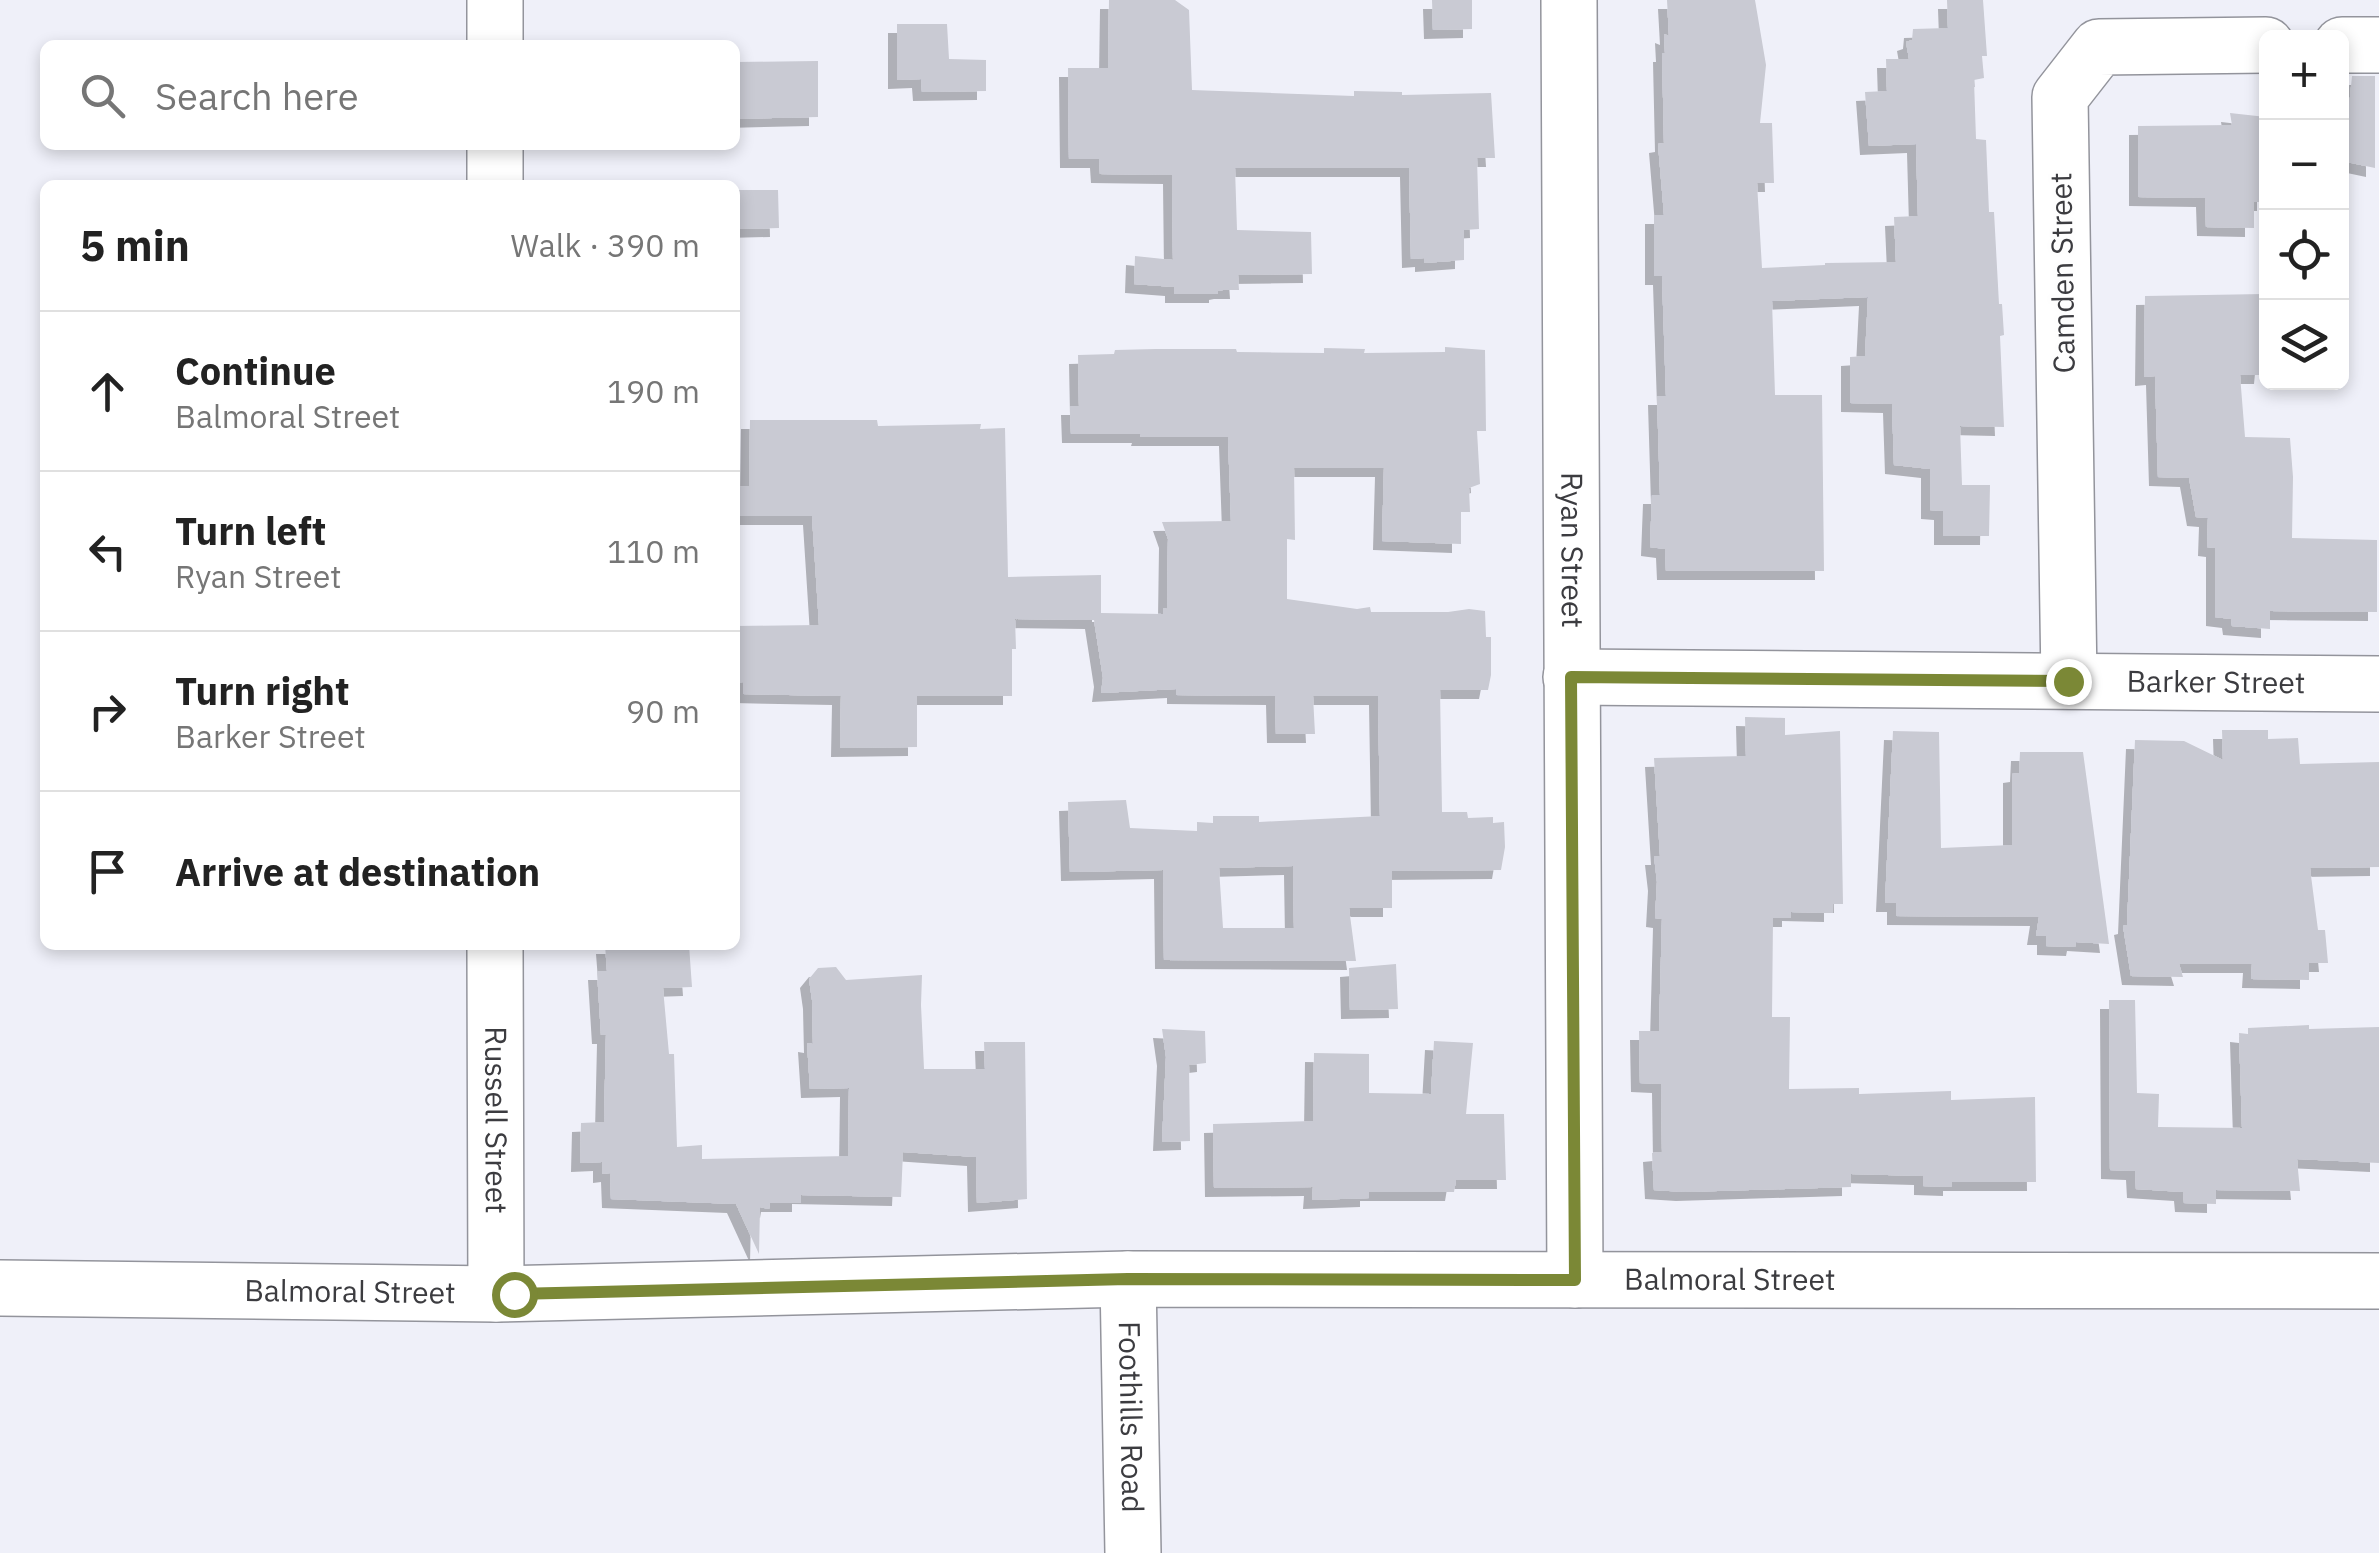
<!DOCTYPE html>
<meta charset="utf-8">
<style>
:root{--surface:#fff;--page:#f6f6f6;--text:#222;--muted:#767676;--line:#e0e0e0}
body{margin:0;font-family:"IBM Plex Sans",sans-serif;background:var(--page);color:var(--text)}
.controls{position:absolute;right:30px;top:30px;display:grid;overflow:hidden;border-radius:15px;box-shadow:0 5px 15px #0003}
.controls button{width:90px;height:90px;display:grid;place-items:center;padding:0;border:0;border-bottom:2px solid var(--line);background:var(--surface);color:var(--text);font:50px sans-serif}
.stop{position:absolute;width:30px;height:30px;margin:-22px;border:8px solid #7b8836;border-radius:50%;background:#fff}
.stop.end{background:#7b8836;border-color:#fff;box-shadow:0 2px 10px #0008}
.list{margin:0;padding:0;list-style:none}
h2{display:flex;justify-content:space-between;align-items:center;height:130px;margin:0;padding:0 40px;font-size:42px}
h2 small{font-size:32px;font-weight:400;color:var(--muted)}
.list li{display:grid;grid-template-columns:65px 1fr auto;gap:30px;align-items:center;box-sizing:border-box;height:160px;padding:0 40px;border-top:2px solid var(--line)}
.list b{display:block;font-size:38px;white-space:nowrap}
.list p{margin:0;font-size:32px;white-space:nowrap;color:var(--muted)}
.list em{font-size:32px;font-style:normal;color:var(--muted)}
.icon{flex:none;width:55px;height:55px;fill:none;stroke:currentColor;stroke-width:2;stroke-linecap:round;stroke-linejoin:round}
.map{position:relative;flex:none;width:2379px;height:1553px;overflow:hidden}
.search{position:absolute;background:var(--surface);box-shadow:0 5px 15px #0003;left:40px;top:40px;width:700px;height:110px;display:flex;align-items:center;gap:25px;box-sizing:border-box;padding:0 35px;border-radius:15px;color:var(--muted);font-size:38px}
.panel{position:absolute;background:var(--surface);box-shadow:0 5px 15px #0003;left:40px;top:180px;width:700px;height:770px;border-radius:15px}
.map>svg:first-child{display:block}
</style>
<div class="map">
<svg width="2379" height="1553" viewBox="0 0 2379 1553">
<defs>
<filter id="shadow"><feDropShadow dx="-9" dy="9" stdDeviation="0" flood-color="#0004"/></filter>
</defs>
<rect width="100%" height="100%" fill="#eff0f9"/>
<path fill="#c9cad3" fill-rule="evenodd" filter="url(#shadow)" d="M1109,0H1175L1189,10L1192,90L1354,96V91L1402,92V95L1491,93L1495,158H1477L1479,229L1464,230V260L1424,263V258L1411,259L1409,168H1235L1237,230L1311,232L1312,274L1238,275L1239,290H1223L1218,291V294H1174V287L1134,284L1135,256L1173,260L1172,175L1100,174L1099,159H1069L1068,68H1108Z
M1432,0H1472V29L1433,30Z
M1667,0H1755L1766,65L1760,123H1772L1774,183H1757L1762,268L1825,265V263L1896,262L1894,217L1918,216L1916,144L1869,146L1865,92L1887,91L1886,59H1909L1906,42L1912,40L1913,29L1948,28L1947,0H1983L1987,56H1982L1984,78L1974,80L1976,139L1986,140L1989,212H1994L1999,304H2002L2004,335L2000,336L2004,427L1960,426L1962,485H1990L1989,536H1943V511L1930,510V469L1894,465L1892,404L1850,403V357L1865,356L1868,297L1772,301L1775,395H1822L1824,571H1666L1665,549L1650,547L1652,495H1660L1657,396H1666L1662,276H1654V215H1664L1658,144L1664,143L1662,53H1665L1664,34L1669,36Z
M897,24H947L949,59L986,60V91L922,92L921,79L897,80Z
M818,61V117L735,119V62Z
M2352,76H2375V168L2342,161V118H2348Z
M2230,113L2266,117V202H2254V228L2206,227L2205,198L2138,197V126L2232,125Z
M735,190H778L779,228L735,229Z
M2264,294L2266,344L2263,375H2240L2245,437L2290,438L2293,477L2292,538L2377,540V612L2270,611V629L2232,626L2231,619L2215,617V548L2207,547L2208,518L2196,517L2189,478L2158,477L2155,376L2144,377L2145,296Z
M1445,347L1485,350L1486,431H1477L1480,484L1469,488L1470,512H1461V544L1382,541L1384,468H1294L1295,540L1287,539V599L1357,609L1370,607L1371,612H1448L1469,609L1485,611L1486,637H1491V675L1488,690H1440L1442,812H1467L1468,818L1493,817V823L1504,822L1505,847L1501,870L1392,871V908H1349L1356,961L1164,960L1163,870L1070,872L1068,802L1126,800L1130,828L1197,831V822L1213,823V816H1259V822L1380,816L1378,696H1313L1315,734H1276L1275,696L1176,695V689L1101,693L1103,678L1094,620L1015,619L1016,649H1012V696H917V747L840,748L841,696L743,694V682L735,683V626L819,625L812,516H738L737,487L749,486L750,420H877L878,426L981,424L980,429L1005,428L1008,577L1101,575V613L1163,614V608L1167,609L1168,539L1162,522L1231,521L1228,437H1140L1141,434H1071L1070,406H1079L1078,355L1114,354L1115,350L1156,349H1236L1237,352L1324,353V348L1365,349L1364,353L1445,352ZM1293,866L1294,928H1223L1219,868Z
M1745,717L1785,718V735L1840,731L1843,904H1833V913L1791,912V918H1773L1772,1017H1790L1789,1089L1859,1088V1094L1951,1091V1100L2035,1097L2036,1182H1952V1187L1923,1186V1176L1851,1174V1187L1685,1192L1654,1190L1652,1153L1662,1152L1661,1084L1640,1083L1639,1031H1659L1662,919L1655,918L1657,882L1654,856H1660L1654,758L1746,756Z
M2222,730H2268V739L2298,738L2300,764L2379,762V867L2310,868L2318,930H2325L2328,963H2309V980L2251,979L2252,964H2179L2183,977L2131,976L2123,926L2127,925L2135,740L2184,741L2223,760Z
M1893,731L1939,732L1941,848L2012,845V774L2019,773L2020,752H2083L2109,944L2076,942L2075,947L2046,946V936H2036L2039,917L1896,916V903H1885Z
M605,945H689L692,987L663,988L669,1054H674L677,1147L702,1145V1159L848,1156L849,1088L810,1089L807,1043L813,1044L812,1000L809,979L818,968L836,967L846,980L922,975L921,1005L924,1069H985L984,1042H1025L1027,1199L977,1203L976,1157L903,1152L901,1197L801,1195V1203H770L769,1209L760,1207L759,1254L736,1204L611,1199L610,1173L602,1174V1162L580,1163L581,1123L604,1122L606,1035H601L597,971H607Z
M1396,964L1398,1009L1350,1010L1349,968Z
M2109,1000H2135L2137,1093L2159,1094L2158,1127L2242,1128L2239,1033L2248,1034V1028L2309,1025V1029L2379,1027V1163L2297,1159L2300,1191L2216,1190V1204L2184,1203L2183,1192L2136,1189L2135,1171L2110,1170Z
M1162,1029L1205,1031L1206,1063L1189,1065L1190,1141L1162,1142L1166,1057Z
M1434,1041L1473,1043L1466,1114H1504L1506,1180H1456L1454,1192H1369V1198L1312,1200L1313,1187L1214,1188L1213,1124L1313,1121L1314,1053L1369,1054V1093L1431,1094Z"/>
<g fill="none" stroke-linecap="round" stroke-linejoin="round">
<g stroke="#93949c" stroke-width="58">
<g id="minor">
<path d="M495,0V45"/>
<path id="s1" d="M1569,0L1575,1280"/>
<path d="M2342,45H2379"/>
<path d="M495,145V185"/>
<path id="s2" d="M1571,677L2379,684"/>
<path d="M2069,681L2060,97L2099,47L2266,45"/>
<path id="s3" d="M495,945L496,1294"/>
<path id="s4" d="M1128,1279L1133,1553"/>
<path id="s5" d="M0,1288L496,1294L1128,1279L2379,1281"/>
</g>
</g>
<use href="#minor" stroke="#fff" stroke-width="55"/>
</g>
<g fill="none" stroke-linecap="round" stroke-linejoin="round">
<path stroke="#7b8836" stroke-width="12" d="M514,1294L1128,1279L1575,1280L1571,677L2068,681"/>
</g>
<g text-anchor="middle" stroke-width="8" stroke-linejoin="round" paint-order="stroke">
<g font-size="30" fill="#3c3c40" stroke="#fefefe">
<text transform="translate(2063 273) rotate(-91)" y="10">Camden Street</text>
<text dy="10" stroke="none"><textPath href="#s1" startOffset="550">Ryan Street</textPath></text>
<text dy="10" stroke="none"><textPath href="#s2" startOffset="645">Barker Street</textPath></text>
<text dy="10" stroke="none"><textPath href="#s3" startOffset="175">Russell Street</textPath></text>
<text dy="10" stroke="none"><textPath href="#s5" startOffset="1730">Balmoral Street</textPath></text>
<text dy="10" stroke="none"><textPath href="#s5" startOffset="350">Balmoral Street</textPath></text>
<text dy="10" stroke="none"><textPath href="#s4" startOffset="138">Foothills Road</textPath></text>
</g>
</g>
</svg>
<div class="controls">
<button>+</button>
<button>−</button>
<button><svg class="icon" aria-label="locate" viewBox="0 0 24 24"><circle cx="12" cy="12" r="6"/><path d="M12 2v4M12 18v4M2 12h4M18 12h4"/></svg></button>
<button><svg class="icon" aria-label="layers" viewBox="0 0 24 24"><path d="M12 4l9 5-9 5-9-5zM3 14l9 5 9-5"/></svg></button>
</div>
<div class="stop" style="left:514px;top:1294px"></div>
<div class="stop end" style="left:2068px;top:681px"></div>
<div class="search"><svg class="icon" aria-label="search" viewBox="0 0 24 24"><circle cx="10" cy="10" r="6"/><path d="M15 15l6 6"/></svg>Search here</div>
<section class="panel">
<h2>5 min<small>Walk · 390 m</small></h2>
<ul class="list">
<li><svg class="icon" aria-label="ahead" viewBox="0 0 24 24"><path d="M12 20V5M6 11l6-6 6 6"/></svg><div><b>Continue</b><p>Balmoral Street</p></div><em>190 m</em></li>
<li><svg class="icon" aria-label="left" viewBox="0 0 24 24"><path d="M17 20v-9H6M10 6l-5 5 5 5"/></svg><div><b>Turn left</b><p>Ryan Street</p></div><em>110 m</em></li>
<li><svg class="icon" aria-label="right" viewBox="0 0 24 24"><path d="M7 20v-9h11M14 6l5 5-5 5"/></svg><div><b>Turn right</b><p>Barker Street</p></div><em>90 m</em></li>
<li><svg class="icon" aria-label="arrive" viewBox="0 0 24 24"><path d="M6 21V4h12l-3 4 3 4H6"/></svg><div><b>Arrive at destination</b></div></li>
</ul>
</section>
</div>
